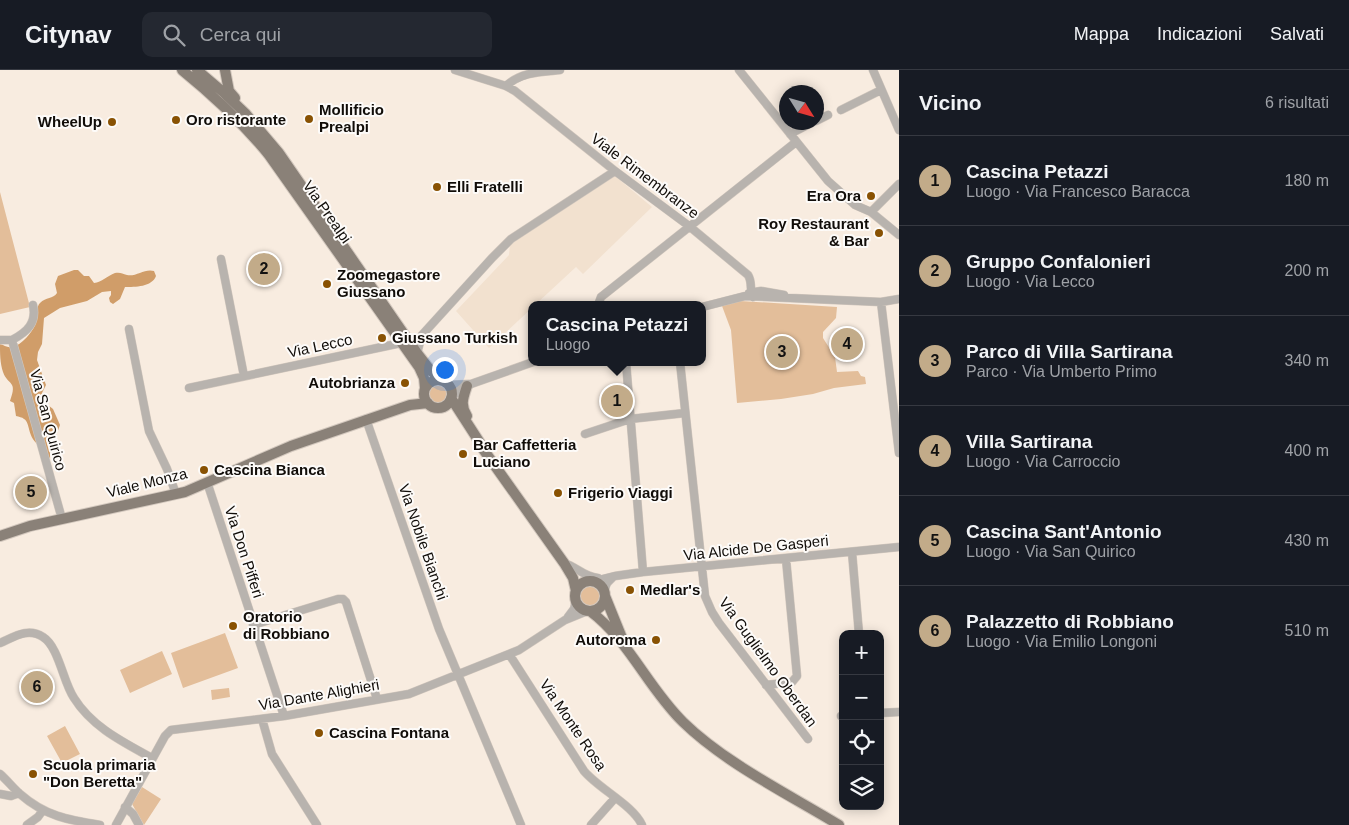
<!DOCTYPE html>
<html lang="it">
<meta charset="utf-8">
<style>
:root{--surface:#171b24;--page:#242831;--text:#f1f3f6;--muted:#9ea1a6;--line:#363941;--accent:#c2ab89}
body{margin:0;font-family:Helvetica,sans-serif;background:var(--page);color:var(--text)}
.controls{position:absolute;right:15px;bottom:15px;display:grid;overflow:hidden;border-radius:10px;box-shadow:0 2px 12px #0003}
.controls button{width:45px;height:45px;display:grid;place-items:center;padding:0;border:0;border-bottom:1px solid var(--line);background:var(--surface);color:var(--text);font:25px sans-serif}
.compass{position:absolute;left:779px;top:15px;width:45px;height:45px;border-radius:50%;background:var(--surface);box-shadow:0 2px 12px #0003;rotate:127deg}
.you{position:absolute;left:444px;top:299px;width:18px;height:18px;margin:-12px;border:4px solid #fff;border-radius:50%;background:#1a73e8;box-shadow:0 0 0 8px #1a73e833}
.badge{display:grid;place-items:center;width:32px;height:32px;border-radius:50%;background:var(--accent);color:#111;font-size:16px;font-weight:700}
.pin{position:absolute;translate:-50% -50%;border:2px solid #fff;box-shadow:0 1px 5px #0006}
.popup{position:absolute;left:528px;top:231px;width:178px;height:65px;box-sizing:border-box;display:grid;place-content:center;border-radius:10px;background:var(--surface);filter:drop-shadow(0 1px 4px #0005);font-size:16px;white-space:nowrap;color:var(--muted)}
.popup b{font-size:19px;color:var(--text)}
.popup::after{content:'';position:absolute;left:50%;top:100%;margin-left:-10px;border:10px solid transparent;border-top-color:var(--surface)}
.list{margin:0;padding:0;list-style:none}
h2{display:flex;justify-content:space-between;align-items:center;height:65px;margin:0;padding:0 20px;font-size:21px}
h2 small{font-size:16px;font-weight:400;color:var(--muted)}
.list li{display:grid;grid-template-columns:32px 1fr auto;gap:15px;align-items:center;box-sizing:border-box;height:90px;padding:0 20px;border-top:1px solid var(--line)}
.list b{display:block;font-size:19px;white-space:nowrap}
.list p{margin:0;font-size:16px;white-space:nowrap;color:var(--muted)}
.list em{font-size:16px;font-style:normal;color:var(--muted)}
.icon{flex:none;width:28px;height:28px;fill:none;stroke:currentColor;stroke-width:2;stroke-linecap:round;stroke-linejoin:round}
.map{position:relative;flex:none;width:899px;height:755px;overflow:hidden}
header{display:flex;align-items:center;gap:30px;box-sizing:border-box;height:70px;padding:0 25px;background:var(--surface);border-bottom:1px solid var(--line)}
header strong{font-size:24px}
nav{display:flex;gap:28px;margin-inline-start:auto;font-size:18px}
.search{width:350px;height:45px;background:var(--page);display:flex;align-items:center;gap:12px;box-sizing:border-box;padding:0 18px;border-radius:10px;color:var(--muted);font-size:19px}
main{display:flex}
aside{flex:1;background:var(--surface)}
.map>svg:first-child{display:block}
</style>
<header>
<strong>Citynav</strong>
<div class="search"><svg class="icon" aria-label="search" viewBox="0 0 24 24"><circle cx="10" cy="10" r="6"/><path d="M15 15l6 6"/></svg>Cerca qui</div>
<nav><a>Mappa</a><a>Indicazioni</a><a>Salvati</a></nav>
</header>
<main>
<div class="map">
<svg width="899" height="755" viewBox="0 0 899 755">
<rect width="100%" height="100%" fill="#f8ece0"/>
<path fill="#f2e1cf" d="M615,106L652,137L583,204L576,197L535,235H532V238L489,278L456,241L509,185L510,175L549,148Z"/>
<path fill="#e3be9a" d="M0,122L30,237L0,244Z
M740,231L837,237L836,248L823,262V268L835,287L837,302L858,301L861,306L865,307L866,314L834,318L813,324L781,329L737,333L731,260L722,236Z
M427 323a11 11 0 1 1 22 0a11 11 0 1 1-22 0Z
M579 526a11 11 0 1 1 22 0a11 11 0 1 1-22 0Z
M225,563L238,598L183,618L171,583Z
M162,581L172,604L130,623L120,600Z
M229,618L230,627L212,630L211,620Z
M65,656L80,684L62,693L47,666Z
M142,717L161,729L144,755L132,734Z"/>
<path fill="#d09d69" d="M74,200H78L84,206H89L94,213C102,212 107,206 115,203C121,202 122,204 127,205C136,207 145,198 154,201L156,206C152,217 135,217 125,217L120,229L113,234L110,232L109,228L111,225V221L102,222L87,231L60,238L44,248L42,274L38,282L37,290L46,315L42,323L43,331L53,339L60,355L50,383V387L48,390L44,392L41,388V377C26,367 31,353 24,349C22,347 19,347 16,346L14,333L10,331C18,310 8,316 3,302C0,293 0,283 0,274C4,275 7,278 12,277C21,276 34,261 36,252C38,247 36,236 40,233C46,227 53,229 57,223L55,214L58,206Z"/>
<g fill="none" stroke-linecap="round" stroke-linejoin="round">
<g stroke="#d3c8be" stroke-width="9">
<path id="minor" d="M455,0L506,16L515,21L615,101L689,156L748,205C753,213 749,220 753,227
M739,0L828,111L855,135L871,142L899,165
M873,0L899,60
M506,16C521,2 540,2 560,0
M841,40L881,20
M816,51L828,45
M790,64L813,52
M871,142L899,114
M221,189L244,306
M749,223L761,221L784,225
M881,232L899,383
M598,235L601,227L796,72
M702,237L745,226L881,232L899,229
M129,259L149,361L167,399L176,424
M0,270H12
M12,270L62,449
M12,270C27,262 37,253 33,235
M417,283L422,265L492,188L511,169L615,101
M626,292L643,502
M680,292L705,526L712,542L719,553L808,669
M449,315L469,314
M189,318L401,273
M452,326L471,314L533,292
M366,349L439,559L521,755
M585,364L630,349L685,343
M207,412L284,646
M852,482L859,564
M564,493C577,497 584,507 598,508
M591,512L615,506L643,502L899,477
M604,521L607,513L613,507
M568,547L574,539L576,531
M253,555L338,529H343L346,532L377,629
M0,573C14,567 28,557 43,567C59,577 63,612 74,628C92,657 123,672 152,688
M509,584L584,701C599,719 633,735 642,755
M766,615L792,612L797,606L786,489
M880,643L899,642
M841,646H843
M262,649L272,684L317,755
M0,704C7,710 13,718 20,724C45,746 68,750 100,755
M0,724L11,726L19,723
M125,737L133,744L139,755
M27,755L38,747L43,740
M116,755L165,666L171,660L284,646L409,624L519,580L565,550L587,541
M591,755L615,728"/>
</g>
<g stroke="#d3c8be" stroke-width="12">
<path id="major" d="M182,0C214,26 243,53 269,85L419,297L424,308L425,318
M197,0L223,22L245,43L279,83L417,283L431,301L443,310
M225,0L229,21L235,28
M424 324a14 14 0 1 1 28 0a14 14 0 1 1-28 0Z
M467,316C463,328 460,335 467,346
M451,328L482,376L483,379L564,493L573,508L576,521
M0,466L30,456L185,422L291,376L410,335L428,333
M575 526a15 15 0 1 1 30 0a15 15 0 1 1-30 0Z
M605,526L622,568
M590,541C629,570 648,618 683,652C725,693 788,724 839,755"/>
</g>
<use href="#minor" stroke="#b8b3ae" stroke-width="8"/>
<use href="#major" stroke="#8a8178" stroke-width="10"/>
</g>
<g fill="#895203" stroke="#fdfbf9" stroke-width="2">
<circle cx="309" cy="49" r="5"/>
<circle cx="176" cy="50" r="5"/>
<circle cx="112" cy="52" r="5"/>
<circle cx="437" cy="117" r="5"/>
<circle cx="871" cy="126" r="5"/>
<circle cx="879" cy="163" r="5"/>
<circle cx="327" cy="214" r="5"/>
<circle cx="382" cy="268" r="5"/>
<circle cx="405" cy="313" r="5"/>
<circle cx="463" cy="384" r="5"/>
<circle cx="204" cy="400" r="5"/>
<circle cx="558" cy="423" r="5"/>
<circle cx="630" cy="520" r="5"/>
<circle cx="233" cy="556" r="5"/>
<circle cx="656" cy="570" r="5"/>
<circle cx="319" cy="663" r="5"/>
<circle cx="33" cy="704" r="5"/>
</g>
<g text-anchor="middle" stroke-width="4" stroke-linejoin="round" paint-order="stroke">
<g font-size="15" font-weight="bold" fill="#110d09" stroke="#fdfbf9" text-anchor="start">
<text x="319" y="45">Mollificio<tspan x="319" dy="17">Prealpi</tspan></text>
<text x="186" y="55">Oro ristorante</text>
<text x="102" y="57" text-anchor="end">WheelUp</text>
<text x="447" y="122">Elli Fratelli</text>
<text x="861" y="131" text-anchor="end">Era Ora</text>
<text x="869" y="159" text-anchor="end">Roy Restaurant<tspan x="869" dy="17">&amp; Bar</tspan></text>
<text x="337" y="210">Zoomegastore<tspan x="337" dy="17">Giussano</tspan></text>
<text x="392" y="273">Giussano Turkish</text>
<text x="395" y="318" text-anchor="end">Autobrianza</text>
<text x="473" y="380">Bar Caffetteria<tspan x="473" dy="17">Luciano</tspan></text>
<text x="214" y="405">Cascina Bianca</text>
<text x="568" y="428">Frigerio Viaggi</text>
<text x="640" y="525">Medlar's</text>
<text x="243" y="552">Oratorio<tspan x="243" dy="17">di Robbiano</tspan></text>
<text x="646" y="575" text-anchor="end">Autoroma</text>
<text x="329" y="668">Cascina Fontana</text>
<text x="43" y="700">Scuola primaria<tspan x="43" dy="17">"Don Beretta"</tspan></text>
</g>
<g font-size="15" fill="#110d09" stroke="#fdfbf9">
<text transform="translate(645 106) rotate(37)" y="5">Viale Rimembranze</text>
<text transform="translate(327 142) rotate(55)" y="5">Via Prealpi</text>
<text transform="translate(320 276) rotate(-12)" y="5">Via Lecco</text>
<text transform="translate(48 350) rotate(75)" y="5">Via San Quirico</text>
<text transform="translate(147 413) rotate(-14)" y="5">Viale Monza</text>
<text transform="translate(423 472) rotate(71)" y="5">Via Nobile Bianchi</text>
<text transform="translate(756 478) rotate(-6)" y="5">Via Alcide De Gasperi</text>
<text transform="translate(244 482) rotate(72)" y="5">Via Don Pifferi</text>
<text transform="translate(768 592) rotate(54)" y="5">Via Guglielmo Oberdan</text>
<text transform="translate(319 625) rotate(-10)" y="5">Via Dante Alighieri</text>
<text transform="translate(573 655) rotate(56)" y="5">Via Monte Rosa</text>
</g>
</g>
</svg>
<div class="controls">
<button>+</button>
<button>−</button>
<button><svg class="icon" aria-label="locate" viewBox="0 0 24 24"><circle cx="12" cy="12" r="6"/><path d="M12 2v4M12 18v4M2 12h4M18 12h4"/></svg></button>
<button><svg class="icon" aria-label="layers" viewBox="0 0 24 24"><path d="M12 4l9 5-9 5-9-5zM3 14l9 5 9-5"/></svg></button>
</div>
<svg class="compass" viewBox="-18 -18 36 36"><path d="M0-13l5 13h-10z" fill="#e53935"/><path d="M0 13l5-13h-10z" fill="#9ea1a6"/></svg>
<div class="you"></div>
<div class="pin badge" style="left:617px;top:331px">1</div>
<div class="popup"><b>Cascina Petazzi</b>Luogo</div>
<div class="pin badge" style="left:264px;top:199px">2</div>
<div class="pin badge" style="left:782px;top:282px">3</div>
<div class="pin badge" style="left:847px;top:274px">4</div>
<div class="pin badge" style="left:31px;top:422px">5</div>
<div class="pin badge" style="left:37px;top:617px">6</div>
</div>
<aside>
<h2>Vicino<small>6 risultati</small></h2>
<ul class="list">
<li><span class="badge">1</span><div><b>Cascina Petazzi</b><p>Luogo · Via Francesco Baracca</p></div><em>180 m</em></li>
<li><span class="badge">2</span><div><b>Gruppo Confalonieri</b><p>Luogo · Via Lecco</p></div><em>200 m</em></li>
<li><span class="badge">3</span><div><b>Parco di Villa Sartirana</b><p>Parco · Via Umberto Primo</p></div><em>340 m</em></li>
<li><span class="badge">4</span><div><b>Villa Sartirana</b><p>Luogo · Via Carroccio</p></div><em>400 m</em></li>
<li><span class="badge">5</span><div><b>Cascina Sant'Antonio</b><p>Luogo · Via San Quirico</p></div><em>430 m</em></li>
<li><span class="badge">6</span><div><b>Palazzetto di Robbiano</b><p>Luogo · Via Emilio Longoni</p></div><em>510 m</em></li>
</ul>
</aside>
</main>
